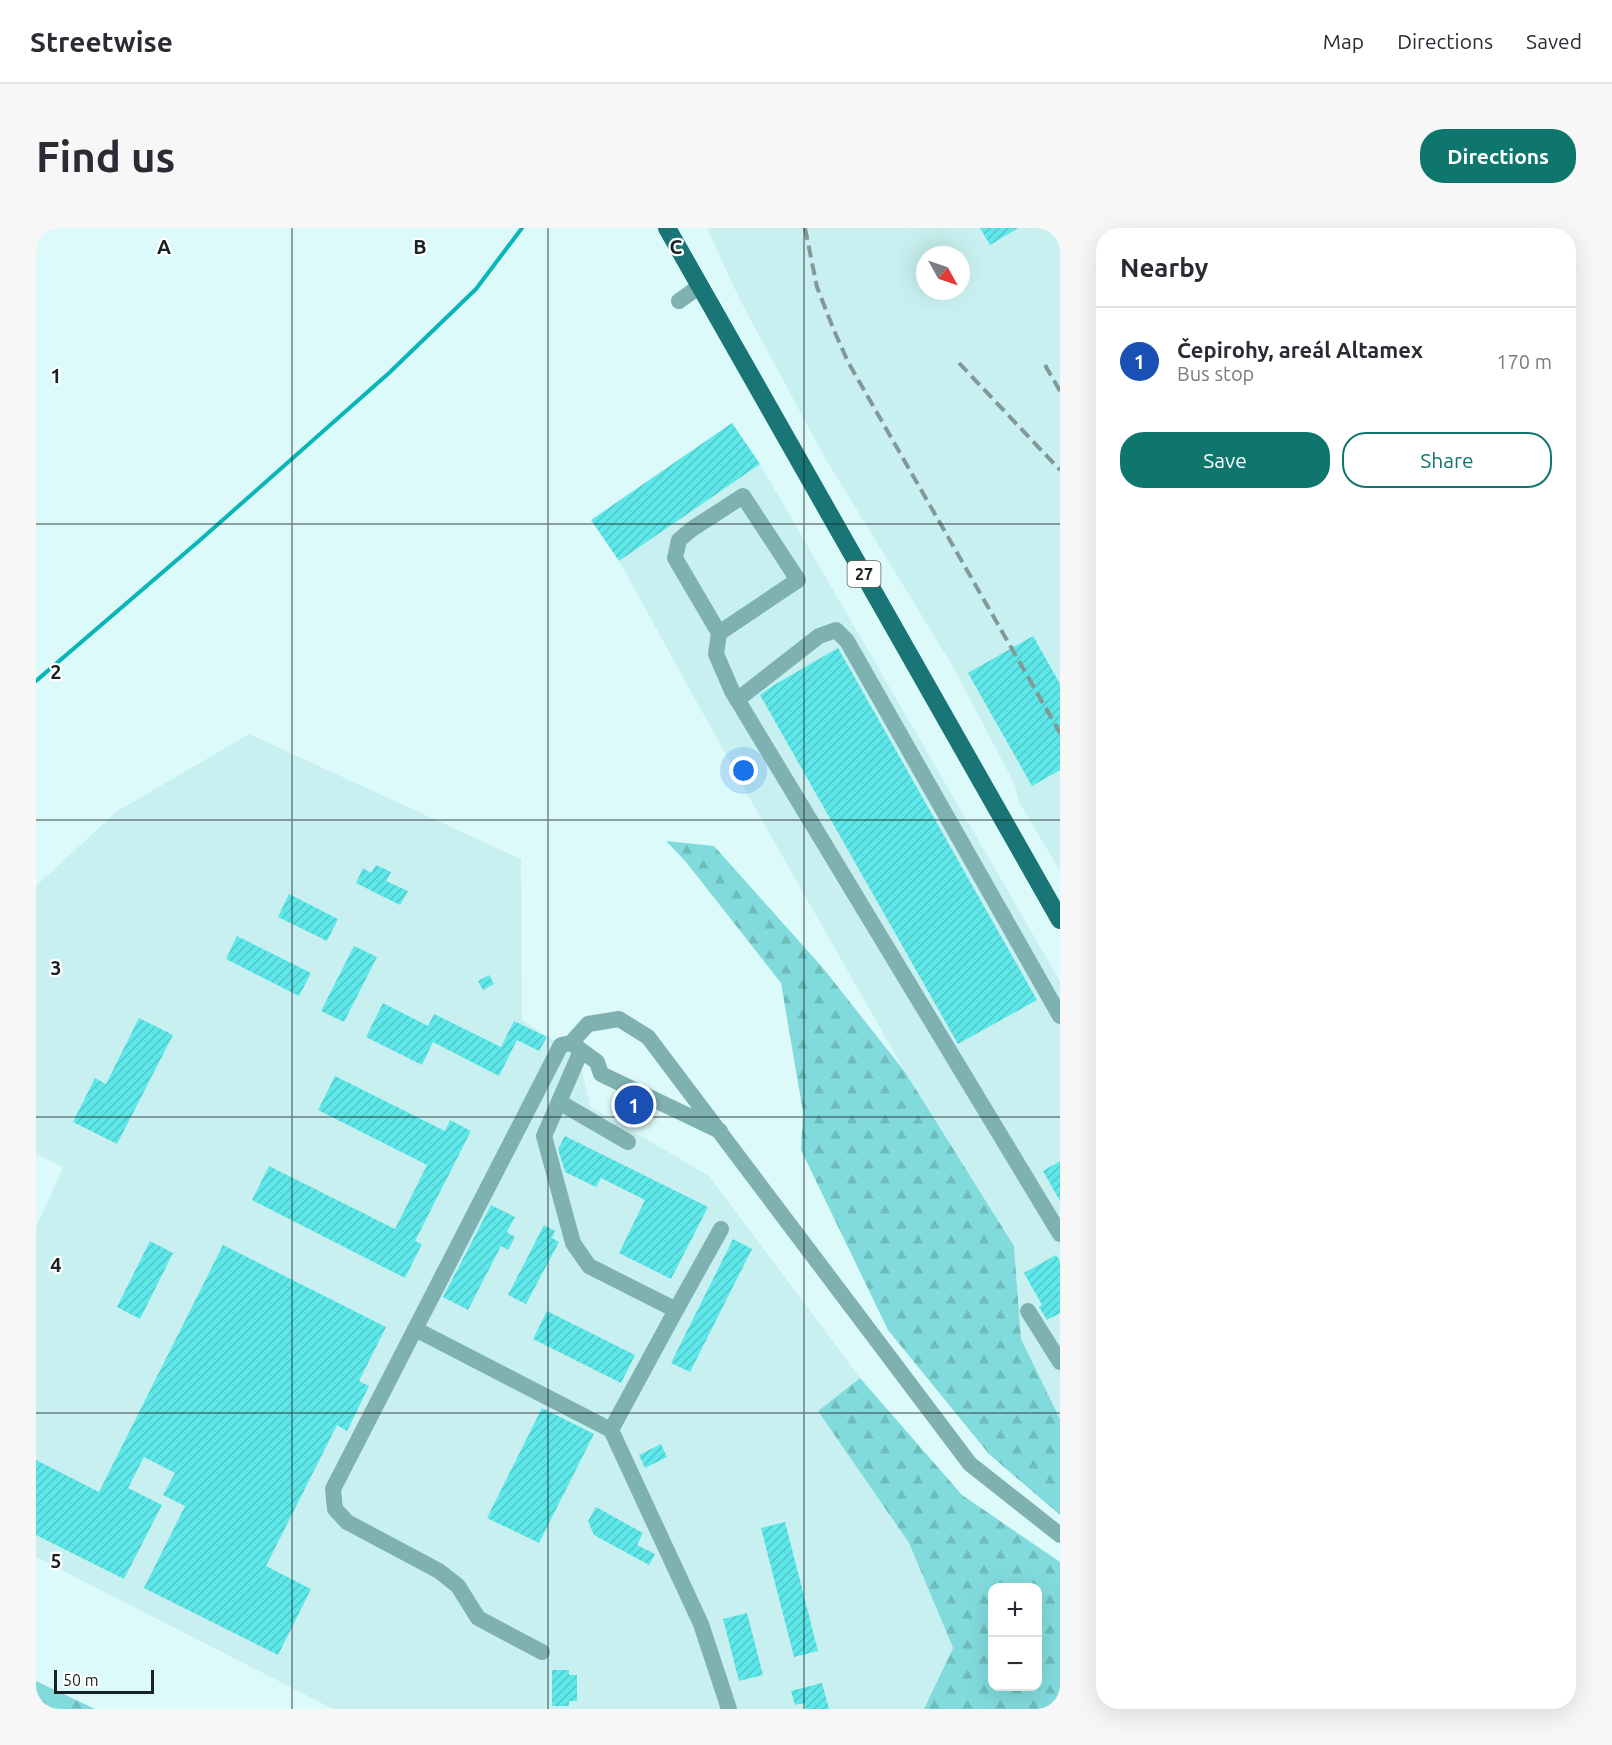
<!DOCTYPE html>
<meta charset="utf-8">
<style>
:root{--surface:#fff;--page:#f7f7f7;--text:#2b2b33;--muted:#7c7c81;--line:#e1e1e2;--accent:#0f766e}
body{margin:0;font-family:Ubuntu,sans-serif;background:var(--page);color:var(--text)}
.controls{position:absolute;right:18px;bottom:18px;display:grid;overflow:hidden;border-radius:12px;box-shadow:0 6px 24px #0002}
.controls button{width:54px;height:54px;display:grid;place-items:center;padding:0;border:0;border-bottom:2px solid var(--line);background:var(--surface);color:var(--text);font:30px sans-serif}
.compass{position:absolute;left:880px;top:18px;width:54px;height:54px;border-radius:50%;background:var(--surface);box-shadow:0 6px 24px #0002;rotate:130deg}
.scale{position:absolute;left:18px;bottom:15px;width:100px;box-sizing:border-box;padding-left:6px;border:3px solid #172222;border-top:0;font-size:16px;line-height:21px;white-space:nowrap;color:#172222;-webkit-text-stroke:4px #fff;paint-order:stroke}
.you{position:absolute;left:708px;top:543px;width:21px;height:21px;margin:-15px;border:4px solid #fff;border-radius:50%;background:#1a73e8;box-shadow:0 0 0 9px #1a73e833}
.badge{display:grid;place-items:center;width:39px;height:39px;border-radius:50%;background:var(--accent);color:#fff;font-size:20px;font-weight:700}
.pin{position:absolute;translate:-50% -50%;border:3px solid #fff;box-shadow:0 2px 6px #0006}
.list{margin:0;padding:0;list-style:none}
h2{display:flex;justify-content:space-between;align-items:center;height:78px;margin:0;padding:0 24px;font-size:26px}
h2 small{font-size:20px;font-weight:400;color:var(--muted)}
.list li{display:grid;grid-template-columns:39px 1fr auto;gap:18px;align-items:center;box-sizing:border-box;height:108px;padding:0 24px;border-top:2px solid var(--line)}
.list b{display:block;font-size:22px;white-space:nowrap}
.list p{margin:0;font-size:20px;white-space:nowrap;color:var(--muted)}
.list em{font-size:20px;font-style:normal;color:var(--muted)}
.actions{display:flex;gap:12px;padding:18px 24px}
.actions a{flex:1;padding:14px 0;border:2px solid var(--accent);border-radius:24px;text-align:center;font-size:21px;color:var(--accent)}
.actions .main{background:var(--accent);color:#fff}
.map{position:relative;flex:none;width:1024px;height:1481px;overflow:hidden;border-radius:24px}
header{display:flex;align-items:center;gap:36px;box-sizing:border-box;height:84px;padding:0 30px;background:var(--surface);border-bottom:2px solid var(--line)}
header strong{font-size:28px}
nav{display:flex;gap:33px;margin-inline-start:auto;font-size:21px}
.intro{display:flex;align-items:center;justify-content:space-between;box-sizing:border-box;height:144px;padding:0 36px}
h1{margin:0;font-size:42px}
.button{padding:15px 27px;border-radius:24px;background:var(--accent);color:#fff;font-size:21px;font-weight:700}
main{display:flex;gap:36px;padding:0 36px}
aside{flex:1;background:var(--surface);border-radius:24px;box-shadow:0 6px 24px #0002}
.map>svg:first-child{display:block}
</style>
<header>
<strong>Streetwise</strong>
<nav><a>Map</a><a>Directions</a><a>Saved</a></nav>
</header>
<div class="intro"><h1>Find us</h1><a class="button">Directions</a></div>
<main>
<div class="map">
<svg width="1024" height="1481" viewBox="0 0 1024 1481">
<defs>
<pattern id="forest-firs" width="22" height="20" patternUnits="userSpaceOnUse" patternTransform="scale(1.5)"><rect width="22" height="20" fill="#81dbdc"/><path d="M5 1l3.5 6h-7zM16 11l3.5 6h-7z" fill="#6fbcbc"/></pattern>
<pattern id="building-hatch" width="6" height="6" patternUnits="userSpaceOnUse" patternTransform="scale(1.5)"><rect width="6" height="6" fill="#5de7e9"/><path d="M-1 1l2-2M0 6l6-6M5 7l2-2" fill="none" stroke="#50c6c8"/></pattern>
</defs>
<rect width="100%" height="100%" fill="#ddfafa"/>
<path fill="#c9f0f0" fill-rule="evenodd" d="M671,0H1024V643L983,574L979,557L916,437L789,230L702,68ZM889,27H925V63H889Z
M696,195L724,236L1024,753V1191L985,1111L978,1018L869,844L722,585L583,333Z
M213,506L485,631L486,792L543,829L554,878L673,948L824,1150L782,1183L873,1315L917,1421L888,1481H297L0,1329V1000L27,939L0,926V658L80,584Z"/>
<path fill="url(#forest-firs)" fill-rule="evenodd" d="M630,613L678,618L787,740L869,844L978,1018L985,1111L1024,1191V1287L953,1226L852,1102L765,922L767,884L745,755L650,634Z
M824,1150L926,1267L1024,1334V1481H888L917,1420L873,1315L782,1183ZM957,1360H1002V1458H957Z
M0,1453L59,1481H0Z"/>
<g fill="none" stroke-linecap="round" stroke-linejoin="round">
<path stroke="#0ab5b7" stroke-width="4" d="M0,453L163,313L353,145L440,61L486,0"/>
</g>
<path fill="url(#building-hatch)" d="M944,0H982L954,17Z
M696,195L724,236L583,333L555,292Z
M997,408L1024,456V542L996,558L932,445Z
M802,420L1001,772L922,816L724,467L738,457Z
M340,637L355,644L350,653L372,663L364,677L320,655L327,640L335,645Z
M253,666L302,691L291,713L242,689Z
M201,708L275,745L263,768L190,731Z
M318,718L341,729L308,794L285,783Z
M453,747L458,756L447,762L442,753Z
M347,775L392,798L398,786L465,819L478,793L511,809L503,823L481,812L463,848L397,814L386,837L330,809Z
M103,790L137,807L81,916L37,894L59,850L70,856Z
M299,848L409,903L414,892L435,903L379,1013L386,1016L369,1050L216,972L233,938L359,1001L391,937L282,882Z
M529,908L672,979L635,1051L583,1025L609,972L565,950L560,959L529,944L522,921Z
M1024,933V973L1007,943Z
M455,977L479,989L471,1004L479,1009L472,1022L465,1018L432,1082L407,1069Z
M508,997L519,1003L516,1010L523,1014L490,1076L472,1067Z
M697,1011L716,1021L654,1144L635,1135Z
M114,1013L137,1025L104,1091L81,1079Z
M187,1017L350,1099L323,1153L333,1158L311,1203L301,1197L230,1338L275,1361L242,1427L108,1360L149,1278L127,1267L139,1245L108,1229L92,1260L126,1277L88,1351L0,1307V1232L63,1264Z
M1020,1027L1024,1033V1085L1011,1092L1003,1079L1006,1077L988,1045Z
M511,1083L599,1127L585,1155L497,1111Z
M506,1180L558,1206L503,1315L451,1290Z
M625,1216L631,1229L609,1240L603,1227Z
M560,1279L607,1305L601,1317L619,1326L613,1337L558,1307L552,1293Z
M749,1294L782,1423L758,1429L725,1300Z
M711,1385L727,1447L703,1453L687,1391Z
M516,1442H533V1447H541V1473H533V1478H516Z
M786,1455L793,1481H770L768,1475L759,1477L755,1463Z"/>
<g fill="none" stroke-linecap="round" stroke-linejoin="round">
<path stroke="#7fb1b1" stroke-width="16" d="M643,73L664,58
M683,405L762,352L707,268L656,301L643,312L639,330L683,405L680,426L696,463L1024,1006
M701,472L783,408L800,402L811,413L1024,788
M545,823L508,908L537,1015L553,1038L640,1082L685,1001
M523,874L592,914
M684,903L565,846L561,834L535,815L552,796L583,791L612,809L934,1236L1024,1307
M992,1083L1024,1134
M379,1101L575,1202L665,1396L693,1481
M575,1202L640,1082
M506,1424L442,1390L422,1358L403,1343L311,1294L299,1281L297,1261L525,817L535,815"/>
<path stroke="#197576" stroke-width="18" d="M631,0L1024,692"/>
<path stroke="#839898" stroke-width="4" stroke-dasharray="12 6" stroke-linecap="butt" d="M769,0L781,59L797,100L812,134L1024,505
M923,135L1024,242
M1009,137L1024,163"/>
</g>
<path fill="none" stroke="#172222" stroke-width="1.5" stroke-opacity="0.55" d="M256,0V1481M512,0V1481M768,0V1481M0,296H1024M0,592H1024M0,889H1024M0,1185H1024"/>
<g text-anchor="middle" stroke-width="4.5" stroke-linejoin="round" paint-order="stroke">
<rect fill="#fff" stroke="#5d6464" stroke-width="1.5" x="811.5" y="333" width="33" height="26" rx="4.5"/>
<g font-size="16" font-weight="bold" fill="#172222">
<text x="828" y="352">27</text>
</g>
</g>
<g font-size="20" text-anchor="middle" font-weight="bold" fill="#172222" stroke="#fff" stroke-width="4.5" stroke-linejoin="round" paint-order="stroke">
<text x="128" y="26">A</text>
<text x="384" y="26">B</text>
<text x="640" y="26">C</text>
<text x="20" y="155">1</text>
<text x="20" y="451">2</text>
<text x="20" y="747">3</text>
<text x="20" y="1044">4</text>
<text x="20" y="1340">5</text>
</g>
</svg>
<div class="controls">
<button>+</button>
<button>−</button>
</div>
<svg class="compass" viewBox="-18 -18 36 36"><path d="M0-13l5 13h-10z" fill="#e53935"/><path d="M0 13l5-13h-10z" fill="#7c7c81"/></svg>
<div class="scale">50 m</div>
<div class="you"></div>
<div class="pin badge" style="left:598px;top:877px;background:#1a4fb4">1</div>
</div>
<aside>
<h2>Nearby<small></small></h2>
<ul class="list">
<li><span class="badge" style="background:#1a4fb4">1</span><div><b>Čepirohy, areál Altamex</b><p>Bus stop</p></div><em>170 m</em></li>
</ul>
<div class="actions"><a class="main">Save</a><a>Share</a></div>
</aside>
</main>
